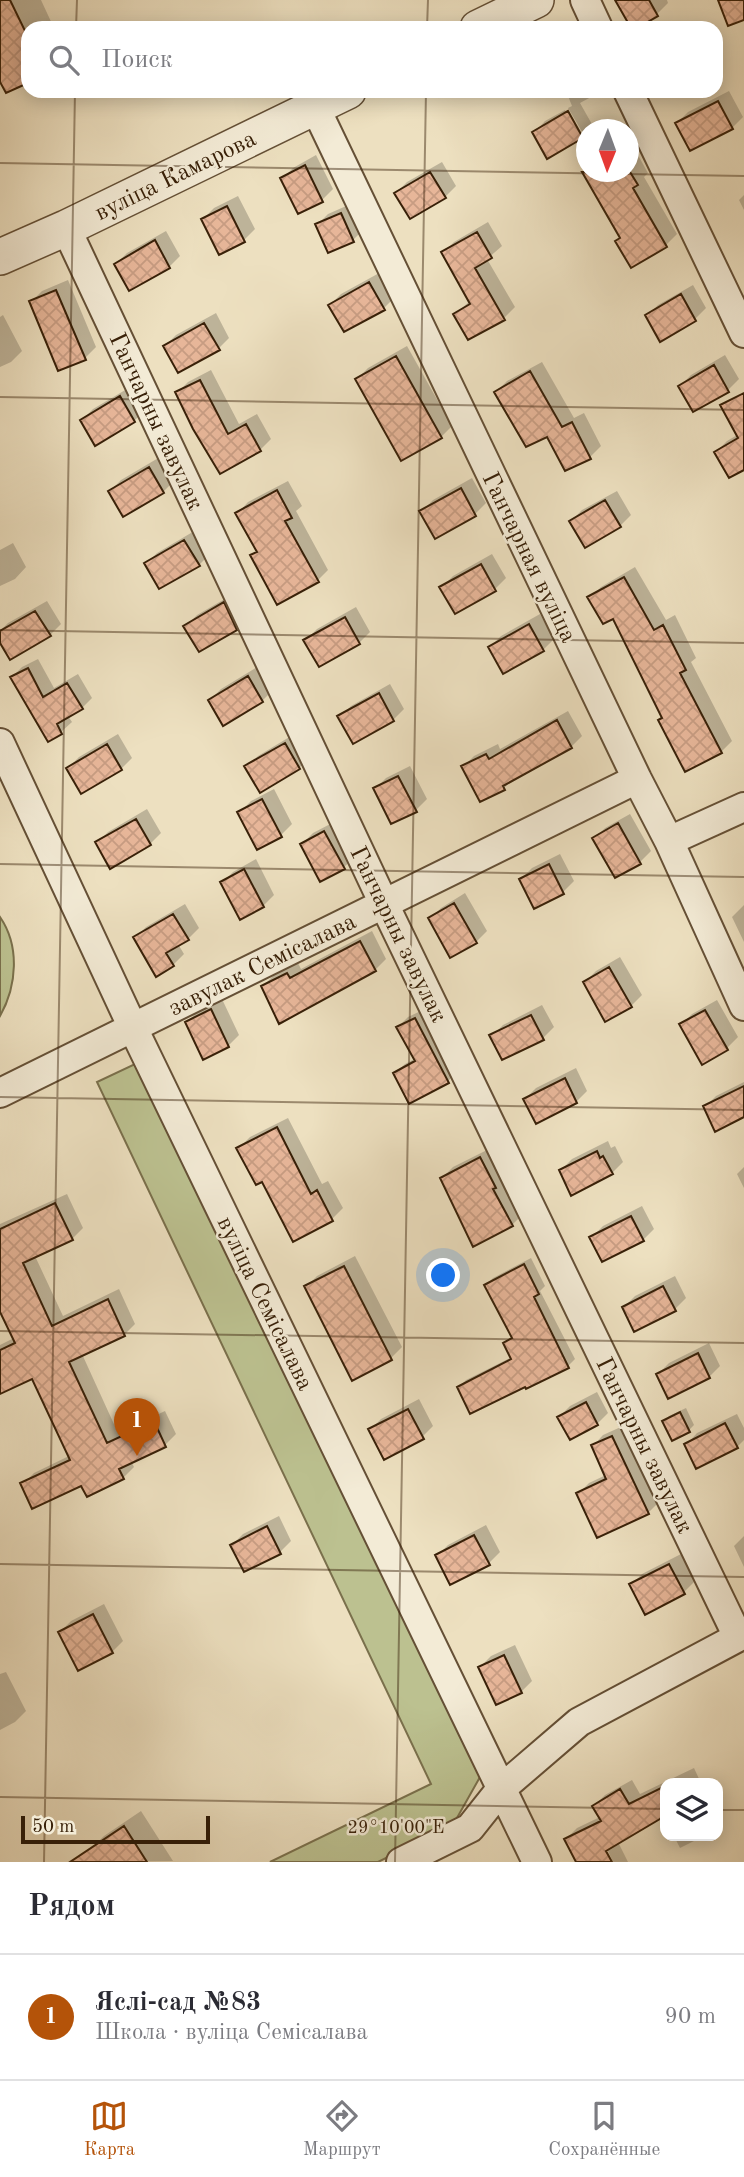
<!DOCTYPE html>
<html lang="ru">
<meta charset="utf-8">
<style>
:root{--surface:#fff;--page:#f2f2f3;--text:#2b2b33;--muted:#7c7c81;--line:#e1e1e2;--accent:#b45309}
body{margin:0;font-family:"Old Standard TT",serif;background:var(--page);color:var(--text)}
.controls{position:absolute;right:21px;bottom:21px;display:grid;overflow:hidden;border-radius:14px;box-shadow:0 4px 18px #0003}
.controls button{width:63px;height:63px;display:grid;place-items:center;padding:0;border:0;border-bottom:2px solid var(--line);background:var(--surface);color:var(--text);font:35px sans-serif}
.compass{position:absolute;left:576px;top:119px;width:63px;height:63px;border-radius:50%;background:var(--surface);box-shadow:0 4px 18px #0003;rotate:181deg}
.scale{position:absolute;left:21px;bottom:18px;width:189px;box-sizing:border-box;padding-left:7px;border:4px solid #382008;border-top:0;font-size:19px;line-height:24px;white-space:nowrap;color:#382008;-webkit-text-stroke:5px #f3ebd6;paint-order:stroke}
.you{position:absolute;left:444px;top:1276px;width:24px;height:24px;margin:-18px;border:5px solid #fff;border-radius:50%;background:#1a73e8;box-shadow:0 0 0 10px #1a73e833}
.badge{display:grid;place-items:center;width:46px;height:46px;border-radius:50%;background:var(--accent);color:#fff;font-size:23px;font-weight:700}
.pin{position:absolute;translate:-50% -58px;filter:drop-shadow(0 2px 4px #0008)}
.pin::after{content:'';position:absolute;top:37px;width:24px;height:21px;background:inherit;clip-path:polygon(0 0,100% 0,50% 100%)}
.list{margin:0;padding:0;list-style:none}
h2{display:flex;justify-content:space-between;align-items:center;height:91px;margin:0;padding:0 28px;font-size:30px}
h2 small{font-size:23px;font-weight:400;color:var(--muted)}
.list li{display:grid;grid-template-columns:46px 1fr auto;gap:21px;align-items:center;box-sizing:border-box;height:126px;padding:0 28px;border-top:2px solid var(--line)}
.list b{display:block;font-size:26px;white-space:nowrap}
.list p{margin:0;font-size:23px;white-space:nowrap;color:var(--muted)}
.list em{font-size:23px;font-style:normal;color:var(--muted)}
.icon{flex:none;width:38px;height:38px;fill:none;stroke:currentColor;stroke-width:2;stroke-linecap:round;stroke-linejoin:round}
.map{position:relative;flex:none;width:744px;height:1862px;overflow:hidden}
.search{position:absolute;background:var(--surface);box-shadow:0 4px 18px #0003;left:21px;right:21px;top:21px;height:77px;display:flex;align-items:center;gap:18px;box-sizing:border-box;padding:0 24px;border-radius:21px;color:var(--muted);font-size:26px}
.sheet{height:217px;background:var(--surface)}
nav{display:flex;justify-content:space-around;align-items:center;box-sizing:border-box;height:98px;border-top:2px solid var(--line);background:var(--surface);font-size:19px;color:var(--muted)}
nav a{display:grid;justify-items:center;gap:4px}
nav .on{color:var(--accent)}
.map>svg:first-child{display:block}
</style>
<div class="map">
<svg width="744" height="1862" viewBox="0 0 744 1862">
<defs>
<pattern id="building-cross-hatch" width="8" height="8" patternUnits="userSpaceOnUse" patternTransform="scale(1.75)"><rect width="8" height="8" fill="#e7b699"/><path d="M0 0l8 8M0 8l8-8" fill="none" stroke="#c79c82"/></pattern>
</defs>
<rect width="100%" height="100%" fill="#ede0c0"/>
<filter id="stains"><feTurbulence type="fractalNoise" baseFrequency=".00286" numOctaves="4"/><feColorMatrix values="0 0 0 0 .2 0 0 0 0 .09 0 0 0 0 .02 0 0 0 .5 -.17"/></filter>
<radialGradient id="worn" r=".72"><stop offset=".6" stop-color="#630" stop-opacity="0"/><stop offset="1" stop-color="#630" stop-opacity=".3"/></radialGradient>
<path fill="#bcc190" stroke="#7a704c" stroke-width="2" d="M0,917C20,946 17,986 0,1016Z
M135,1064L480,1777L453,1825L378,1862H270L431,1784L97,1082Z"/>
<path fill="#0003" d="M0,0H41L54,28H28V81L0,78Z
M621,0H667L668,3L657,14L633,28Z
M566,91H602L580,103L593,126L586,130L584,135L568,108L572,106Z
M729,91L743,117L732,128L677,123L688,112Z
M565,110L580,136H583L548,157L534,133L545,121Z
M634,148L648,173L644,177L677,234L666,245L622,237L589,179L596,172H628V152Z
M316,155L333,189L322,200L299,212L282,179L293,168Z
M442,162L456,186L445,197L396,193L407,182Z
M744,195V210L739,200Z
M238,196L255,229L244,240L203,219L214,208Z
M353,203L364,229L353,240L328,251L317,225L328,214Z
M488,222L502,246L487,259L515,307L504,318L455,314L470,301L443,253L454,242Z
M166,231L180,256L169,267L116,264L127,253Z
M381,272L395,297L384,308L330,305L341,294Z
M68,280L96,347L85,358L31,302L42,291Z
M693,285L706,308L695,319L661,339L647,316L658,305Z
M216,313L229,338L218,349L165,346L176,335Z
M3,315L22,351L11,362L0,367V317Z
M407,346L452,426L441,437L402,459L357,379L368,368Z
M725,355L739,379L728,390L694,410L680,386L691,375Z
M542,362L574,418L584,413L601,446L590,457L548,434L496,392L507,381Z
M211,370L239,424L257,414L271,439L260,450L220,472L177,393L188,382Z
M132,386L145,410L134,421L82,420L93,409Z
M744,431V468L716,452L727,441Z
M160,457L174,481L163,492L110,491L121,480Z
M472,478L486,503L475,514L422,511L433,500Z
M288,481L302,506L296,511L328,570L318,580L252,555L258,549L238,513L248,502Z
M617,491L631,515L620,526L571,521L582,510Z
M196,530L210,554L199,565L146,564L157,553Z
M13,543L26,567L15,579L0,586V550Z
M492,554L506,578L495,589L442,587L453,576Z
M635,567L666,620L675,615L696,658L691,662L732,741L721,752L663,717L613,616L590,598L601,587Z
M235,593L247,617L235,628L186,626L197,615Z
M47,601L61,624L50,635L0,639V631L8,623Z
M356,607L370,632L359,643L306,640L317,629Z
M540,614L554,639L543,650L490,647L501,636Z
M38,659L54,688L78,674L92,698L82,708L68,716L72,722L61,732L48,740L12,677L22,667Z
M259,666L273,690L262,701L210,700L221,689Z
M390,684L404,709L393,720L340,717L351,706Z
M568,711L582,736L571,747L513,779L504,788L463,767L474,756L498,744L500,749Z
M296,733L310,757L299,768L246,767L258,756Z
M118,734L132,758L121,769L68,768L79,757Z
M410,766L427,799L416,810L375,789L386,778Z
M274,789L292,824L281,835L258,847L240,812L251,801Z
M147,809L161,833L150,844L97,843L108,832Z
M630,814L651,851L640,862L594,839L605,828Z
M336,821L355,857L343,868L302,844L313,833Z
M560,854L574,881L563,892L535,907L521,879L532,868Z
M256,859L274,895L263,906L222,883L233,872Z
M465,893L487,931L476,942L430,919L441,908Z
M185,904L199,928L188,939L178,944L184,954L173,965L135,938L146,927Z
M744,905V942L732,917Z
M372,931L386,959L375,970L263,986L274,975L298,963L301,969Z
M620,957L642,995L631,1006L585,982L596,971Z
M222,999L239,1035L228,1046L187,1022L198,1011Z
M717,1000L738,1037L727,1048L681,1025L692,1014Z
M542,1005L554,1027L543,1038L492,1036L503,1025Z
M425,1009L457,1072L448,1081L395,1073L405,1064L416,1058L398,1027L408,1017Z
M576,1068L587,1091L576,1102L525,1099L536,1088Z
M744,1082V1115L705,1107L716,1096Z
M288,1118L322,1184L328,1181L343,1208L332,1219L262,1180L239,1148L250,1137Z
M608,1141L611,1148L615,1146L623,1162L612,1173L561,1170L572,1159Z
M491,1148L523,1214L512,1225L442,1178L453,1167Z
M744,1167V1188L737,1174Z
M67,1194L83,1228L72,1239L35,1256L63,1316L119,1289L135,1324L124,1335L82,1354L118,1433L165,1411L176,1434L165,1445L131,1461L134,1467L123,1478L82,1484H23L34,1473L69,1456L32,1377L0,1392V1345L14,1338L0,1308V1224Z
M642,1206L654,1229L643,1240L592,1237L603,1226Z
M355,1256L402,1347L391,1358L306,1287L317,1276Z
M531,1258L545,1286L540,1291L575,1359L568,1366L459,1387L466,1380L512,1357L505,1343L512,1336L486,1285L493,1278Z
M675,1276L686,1298L675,1309L624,1307L635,1296Z
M709,1343L720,1366L709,1377L658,1374L669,1363Z
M597,1392L608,1413L597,1424L559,1417L570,1406Z
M419,1399L433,1426L422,1437L370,1430L381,1419Z
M686,1408L694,1425L689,1430L664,1421L669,1416Z
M737,1414L744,1428V1440L737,1447L686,1445L697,1433Z
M623,1426L659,1502L648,1513L578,1494L589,1483L606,1475L593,1446L603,1435Z
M279,1516L291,1541L280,1552L245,1570L232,1545L243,1534Z
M486,1525L500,1552L489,1563L451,1583L437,1556L448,1545Z
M744,1536V1567L734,1546Z
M681,1554L695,1581L684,1592L631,1585L642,1574Z
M104,1604L123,1641L112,1652L60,1632L71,1621Z
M515,1645L532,1681L521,1692L480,1667L491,1656Z
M6,1672L26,1711L15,1722L0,1730V1674Z
M694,1768L701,1783H665V1818L663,1815L618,1842L628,1862H613L604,1842L600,1844L610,1862H578L566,1839L577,1828L600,1817L594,1806L605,1795L632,1780L640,1794Z
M141,1811L173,1861L93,1862L87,1852L104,1836Z
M674,1836H704L680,1848Z"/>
<path fill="url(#building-cross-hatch)" stroke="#382008" stroke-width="2" d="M0,0H10L28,37V83L6,93L0,82Z
M615,0H649L658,16L637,28H631Z
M718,0H744V20L728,26Z
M718,101L733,129L690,151L675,123Z
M568,111L583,138L547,159L532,132Z
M305,165L323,202L298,214L280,178Z
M430,172L446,198L410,219L394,193Z
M582,172H630L638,185L633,188L667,247L631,268L615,241L620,238Z
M227,206L245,242L219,255L201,219Z
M341,213L354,242L328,253L315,224Z
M477,232L492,258L475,268L505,320L468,340L453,314L470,304L441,252Z
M155,240L170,268L129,291L114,264Z
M369,282L385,310L344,332L328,305Z
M56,290L86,360L58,371L29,301Z
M681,294L696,321L660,342L645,315Z
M204,323L220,350L178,373L163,346Z
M396,356L442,438L401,461L355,379Z
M714,365L729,392L693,412L678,386Z
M530,371L562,427L572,422L591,459L565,471L547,437L526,447L494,392Z
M200,380L228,434L246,424L261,451L220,474L193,429L175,392Z
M744,393V470L729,478L714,452L738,438L720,405Z
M120,396L135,422L95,446L80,420Z
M149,467L164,493L123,517L108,491Z
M461,488L476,516L435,539L419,511Z
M277,490L292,518L285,521L319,582L277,605L250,555L257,552L235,513Z
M605,500L621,527L585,548L569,521Z
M184,540L200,566L159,589L144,563Z
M481,564L496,591L455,614L439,587Z
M624,577L654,630L663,625L686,670L680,673L722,753L685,772L658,720L662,718L613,619L603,624L587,597Z
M224,602L237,630L199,652L183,626Z
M35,611L51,636L10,660L0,643V631Z
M345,617L360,644L319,667L303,640Z
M529,624L544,651L503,674L488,647Z
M28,668L43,697L67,683L83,709L57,724L62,734L48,742L10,677Z
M248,676L263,702L223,726L208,700Z
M379,693L394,721L353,744L337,716Z
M557,720L572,748L503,786L505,790L480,802L461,766L486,754L489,759Z
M285,743L300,769L260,793L244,766Z
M107,744L122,770L81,794L66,768Z
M398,776L417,812L391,824L373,788Z
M262,799L282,837L257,850L237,812Z
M136,819L151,845L110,869L95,842Z
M618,823L641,864L615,878L592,838Z
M324,831L345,869L320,882L300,844Z
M549,864L564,894L534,909L519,879Z
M244,869L264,907L240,920L220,882Z
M454,903L477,943L450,958L428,918Z
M173,914L189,940L166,953L174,966L156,977L133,937Z
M360,941L376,971L279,1024L261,986L287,973L290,978Z
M609,967L632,1007L605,1022L583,982Z
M211,1009L229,1047L203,1060L185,1022Z
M705,1010L728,1050L702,1065L679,1024Z
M531,1015L544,1040L502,1060L489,1035Z
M415,1018L449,1083L409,1104L393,1073L415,1061L396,1027Z
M565,1078L577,1103L536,1124L523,1099Z
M744,1086V1117L715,1132L703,1106Z
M277,1127L311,1194L317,1190L333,1221L293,1242L262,1182L256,1185L236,1148Z
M597,1151L600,1158L603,1156L613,1174L571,1196L559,1170Z
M480,1157L496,1188L493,1189L513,1226L473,1247L440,1178Z
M55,1203L73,1240L23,1263L52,1326L108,1299L125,1336L69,1362L107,1443L154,1421L166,1447L119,1469L124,1479L87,1497L81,1486L32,1509L20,1483L70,1460L32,1379L0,1394V1350L15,1343L0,1312V1229Z
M631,1216L644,1241L602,1262L589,1237Z
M524,1264L539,1294L534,1297L569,1368L526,1389L525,1387L470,1414L457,1387L511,1359L503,1343L512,1338L484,1285Z
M344,1266L392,1360L352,1381L304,1286Z
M663,1286L676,1311L634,1332L622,1307Z
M698,1353L710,1378L668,1399L656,1374Z
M586,1402L598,1425L570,1440L557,1417Z
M408,1409L424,1439L384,1460L368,1429Z
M680,1412L690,1432L672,1441L662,1421Z
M725,1423L738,1448L696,1469L684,1444Z
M612,1436L649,1514L597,1538L576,1493L606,1479L591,1445Z
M267,1526L281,1554L244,1572L230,1545Z
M474,1535L490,1565L450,1585L435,1555Z
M669,1564L685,1594L645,1615L629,1584Z
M93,1614L113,1653L78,1671L58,1632Z
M504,1655L522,1693L496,1705L478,1667Z
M665,1786V1816L606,1851L612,1862H576L564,1839L601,1821L592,1806L620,1789L629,1804Z
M124,1826L147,1862H70Z"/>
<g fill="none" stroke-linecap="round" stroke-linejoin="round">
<g stroke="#655036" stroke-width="32">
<path id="minor" d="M585,0L598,28
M628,91L744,333
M315,107L637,779L669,841L744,1006
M66,228L384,904L738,1637
M0,743L133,1028L537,1862
M669,841L744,807
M0,1093L637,779
M401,1862L470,1828L501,1789L579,1722L744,1634"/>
</g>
<g stroke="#655036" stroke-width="38">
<path id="tertiary" d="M478,28L536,0
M0,257L66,228L348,91"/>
</g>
<use href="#minor" stroke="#f3ebd6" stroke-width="28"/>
<use href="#tertiary" stroke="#f3ebd6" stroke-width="35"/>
</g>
<path fill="none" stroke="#382008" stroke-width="2" stroke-opacity="0.45" d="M76,28L77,0M427,28L428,0M0,163L744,176M0,397L744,410M0,630L744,643M0,864L744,877M0,1097L744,1110M0,1331L744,1343M0,1564L744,1577M0,1797L665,1809M718,1810H744M44,1862L75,91M395,1862L426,91"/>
<g text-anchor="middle" stroke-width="5" stroke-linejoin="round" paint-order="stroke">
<g font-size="24" fill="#382008" stroke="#f3ebd6">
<text transform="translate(175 175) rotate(-26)" y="8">вуліца Камарова</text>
<text transform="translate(157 421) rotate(65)" y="8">Ганчарны завулак</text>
<text transform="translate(530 557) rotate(64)" y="8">Ганчарная вуліца</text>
<text transform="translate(399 934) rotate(64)" y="8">Ганчарны завулак</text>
<text transform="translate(262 964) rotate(-26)" y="8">завулак Семісалава</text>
<text transform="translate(266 1303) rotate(64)" y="8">вуліца Семісалава</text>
<text transform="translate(645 1445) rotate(64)" y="8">Ганчарны завулак</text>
</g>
</g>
<g font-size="18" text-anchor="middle" fill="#382008" stroke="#f3ebd6" stroke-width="5" stroke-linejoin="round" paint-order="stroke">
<text x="396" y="1833">29°10'00"E</text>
</g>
<rect width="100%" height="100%" filter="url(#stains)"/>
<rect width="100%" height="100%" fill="url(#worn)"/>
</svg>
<div class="controls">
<button><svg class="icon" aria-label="layers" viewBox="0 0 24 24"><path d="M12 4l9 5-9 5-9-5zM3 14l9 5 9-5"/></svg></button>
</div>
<svg class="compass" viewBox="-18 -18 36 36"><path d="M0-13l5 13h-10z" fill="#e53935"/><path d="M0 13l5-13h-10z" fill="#7c7c81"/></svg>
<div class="scale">50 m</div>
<div class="you"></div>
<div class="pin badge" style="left:137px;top:1456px">1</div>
<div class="search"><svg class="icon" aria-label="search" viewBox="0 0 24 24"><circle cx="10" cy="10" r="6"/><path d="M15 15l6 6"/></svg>Поиск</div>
</div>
<section class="sheet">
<h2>Рядом<small></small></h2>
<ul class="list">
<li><span class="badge">1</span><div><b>Яслі-сад №83</b><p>Школа · вуліца Семісалава</p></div><em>90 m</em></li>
</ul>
</section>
<nav>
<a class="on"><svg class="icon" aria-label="map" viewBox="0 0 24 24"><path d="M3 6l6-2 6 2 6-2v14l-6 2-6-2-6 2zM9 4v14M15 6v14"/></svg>Карта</a>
<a><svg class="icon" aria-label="directions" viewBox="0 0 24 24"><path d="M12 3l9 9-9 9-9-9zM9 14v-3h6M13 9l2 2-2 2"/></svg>Маршрут</a>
<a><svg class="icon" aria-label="saved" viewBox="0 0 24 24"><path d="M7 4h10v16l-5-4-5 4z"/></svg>Сохранённые</a>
</nav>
